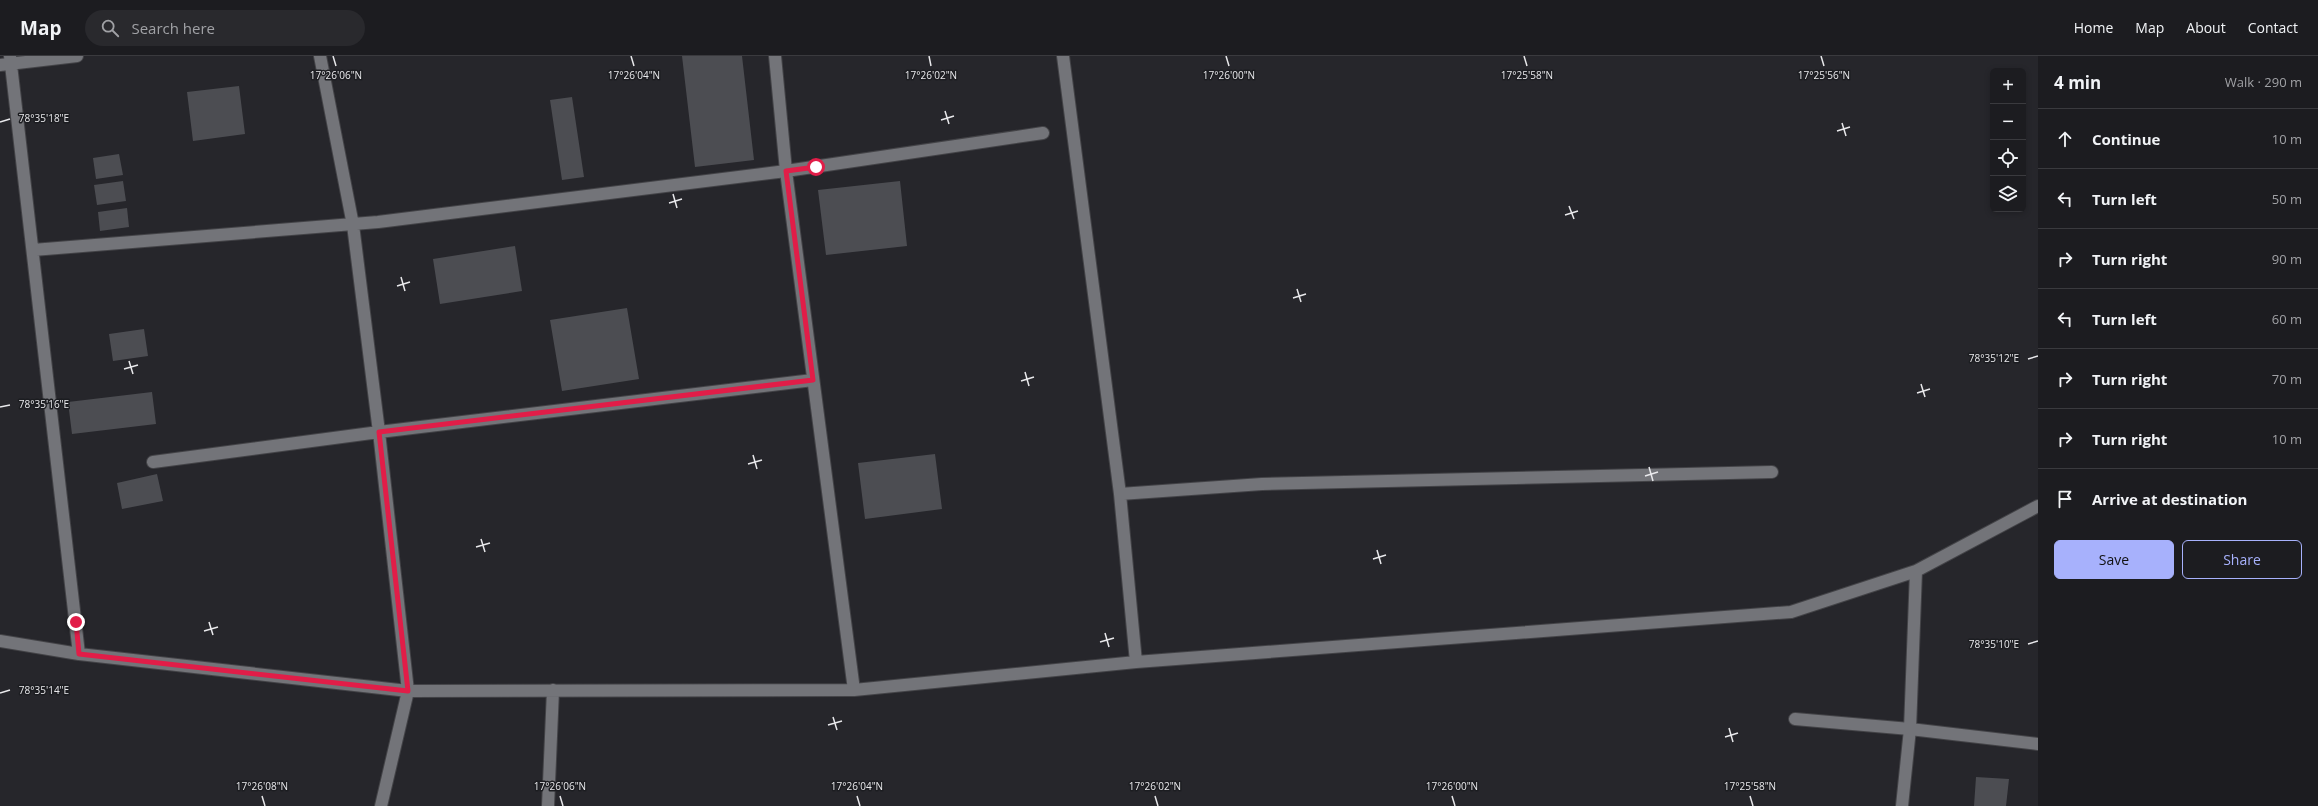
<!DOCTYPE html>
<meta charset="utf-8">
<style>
:root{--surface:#1c1c20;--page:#29292d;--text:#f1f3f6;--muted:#a0a1a5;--line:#3a3a3e;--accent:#a7b1fc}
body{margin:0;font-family:"Open Sans",sans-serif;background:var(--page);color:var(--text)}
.controls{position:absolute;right:12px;top:12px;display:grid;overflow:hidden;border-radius:6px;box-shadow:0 2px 6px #0003}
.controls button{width:36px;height:36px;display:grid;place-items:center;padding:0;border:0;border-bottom:1px solid var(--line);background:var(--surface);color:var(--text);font:20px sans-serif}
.stop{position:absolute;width:12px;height:12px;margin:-9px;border:3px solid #e11d48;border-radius:50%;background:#fff}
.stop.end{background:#e11d48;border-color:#fff;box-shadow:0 1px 4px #0008}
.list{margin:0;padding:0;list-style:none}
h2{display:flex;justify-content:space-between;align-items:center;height:52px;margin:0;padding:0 16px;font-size:17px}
h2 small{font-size:13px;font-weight:400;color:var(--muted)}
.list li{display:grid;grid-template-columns:26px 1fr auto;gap:12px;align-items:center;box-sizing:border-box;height:60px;padding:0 16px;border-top:1px solid var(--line)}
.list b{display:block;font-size:15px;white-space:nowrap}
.list em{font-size:13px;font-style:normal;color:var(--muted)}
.actions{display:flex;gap:8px;padding:12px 16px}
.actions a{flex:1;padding:9px 0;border:1px solid var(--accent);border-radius:6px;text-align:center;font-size:14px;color:var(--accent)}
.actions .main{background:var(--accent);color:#111}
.icon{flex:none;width:22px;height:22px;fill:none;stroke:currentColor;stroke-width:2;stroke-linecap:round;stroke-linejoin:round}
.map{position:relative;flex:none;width:2038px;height:750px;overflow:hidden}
header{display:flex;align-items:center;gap:24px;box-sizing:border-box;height:56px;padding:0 20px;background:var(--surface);border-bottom:1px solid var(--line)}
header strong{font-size:19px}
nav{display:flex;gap:22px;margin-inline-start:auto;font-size:14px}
.search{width:280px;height:36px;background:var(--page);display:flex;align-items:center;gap:10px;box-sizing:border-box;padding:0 14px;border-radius:22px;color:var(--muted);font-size:15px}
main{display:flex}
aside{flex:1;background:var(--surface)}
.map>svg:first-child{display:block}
</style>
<header>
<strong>Map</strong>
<div class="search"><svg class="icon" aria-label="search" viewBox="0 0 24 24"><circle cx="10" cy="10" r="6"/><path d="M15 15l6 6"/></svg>Search here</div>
<nav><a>Home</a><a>Map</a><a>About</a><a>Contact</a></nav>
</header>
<main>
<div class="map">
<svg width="2038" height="750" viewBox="0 0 2038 750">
<rect width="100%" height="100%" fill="#26262b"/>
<path fill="#4c4d52" d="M682,0H742L754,104L695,111Z
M239,30L245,78L193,85L187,36Z
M572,41L584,121L562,124L550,44Z
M119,98L123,119L96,123L93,102Z
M123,125L126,145L97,149L94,129Z
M900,125L907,190L826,199L818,134Z
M127,152L129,171L100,175L98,156Z
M515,190L522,235L440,248L433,203Z
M627,252L639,323L562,335L550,264Z
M144,273L148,300L113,305L109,278Z
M152,336L156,368L72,378L68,346Z
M935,398L942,453L865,463L858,407Z
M157,418L163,445L122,453L117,427Z
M1976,721L2009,723L2006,750H1974Z"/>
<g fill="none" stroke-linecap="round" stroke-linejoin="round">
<g stroke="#434347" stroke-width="14">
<path id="minor" d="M10,0L79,598
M320,0L353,169L379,376L408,635L381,750
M775,0L786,115L854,634
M1063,0L1120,438L1136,606
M0,9L77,0
M33,194L378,166L786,115L1043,77
M153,406L379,376L813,324
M1120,438L1262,428L1772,416
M0,585L79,598L408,635L854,634L1136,606L1791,556L1916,515L2038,450
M1795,663L1910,673L2038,688
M548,750L553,634
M1902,750L1910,673L1916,515"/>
</g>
<use href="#minor" stroke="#737479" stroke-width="12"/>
</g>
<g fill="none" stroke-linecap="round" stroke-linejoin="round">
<path stroke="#e11d48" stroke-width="5" d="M76,566L79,598L408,635L379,376L813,324L786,115L816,111"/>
</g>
<path fill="none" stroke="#e8e8eb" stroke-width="1.5" d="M333,0L336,10M631,0L634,10M929,0L931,10M1226,0L1229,10M1524,0L1527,10M1821,0L1824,10M945,55L949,68M941,64L954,60M0,66L10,63M1842,67L1846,80M1837,75L1850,71M673,138L677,152M669,147L682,143M1569,150L1574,163M1565,159L1578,155M401,221L405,235M397,230L410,226M1297,233L1301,246M1293,242L1306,238M2028,303L2038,300M129,305L133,318M124,313L138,309M1025,316L1029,330M1021,325L1034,321M1921,328L1925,341M1917,337L1930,333M0,351L10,349M753,399L757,413M748,408L762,404M1649,411L1653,425M1645,420L1658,416M481,483L485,496M476,491L490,487M1377,494L1381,508M1373,503L1386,499M209,566L213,579M204,575L218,571M1105,577L1109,591M1100,586L1114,582M2028,588L2038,585M0,637L10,634M833,661L837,674M828,669L842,665M1729,672L1733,686M1725,681L1738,677M262,740L265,750M560,740L563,750M857,740L860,750M1155,740L1158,750M1452,740L1455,750M1750,740L1753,750"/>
<g font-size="10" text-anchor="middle" fill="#e8e8eb" stroke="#1c1d21" stroke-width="3" stroke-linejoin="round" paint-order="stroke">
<text x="1824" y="23">17°25'56"N</text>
<text x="336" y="23">17°26'06"N</text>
<text x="634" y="23">17°26'04"N</text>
<text x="931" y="23">17°26'02"N</text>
<text x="1229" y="23">17°26'00"N</text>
<text x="1527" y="23">17°25'58"N</text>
<text x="44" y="66">78°35'18"E</text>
<text x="1994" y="306">78°35'12"E</text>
<text x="44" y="352">78°35'16"E</text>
<text x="1994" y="592">78°35'10"E</text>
<text x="44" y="638">78°35'14"E</text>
<text x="262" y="734">17°26'08"N</text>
<text x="560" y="734">17°26'06"N</text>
<text x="857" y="734">17°26'04"N</text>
<text x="1155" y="734">17°26'02"N</text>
<text x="1452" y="734">17°26'00"N</text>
<text x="1750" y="734">17°25'58"N</text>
</g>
</svg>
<div class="controls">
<button>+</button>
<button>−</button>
<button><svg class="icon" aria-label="locate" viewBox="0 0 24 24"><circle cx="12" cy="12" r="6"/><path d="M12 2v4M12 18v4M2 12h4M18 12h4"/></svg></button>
<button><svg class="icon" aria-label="layers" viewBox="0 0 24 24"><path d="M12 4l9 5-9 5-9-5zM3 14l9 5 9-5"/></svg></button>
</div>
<div class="stop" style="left:816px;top:111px"></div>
<div class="stop end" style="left:76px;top:566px"></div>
</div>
<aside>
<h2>4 min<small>Walk · 290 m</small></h2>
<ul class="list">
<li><svg class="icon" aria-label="ahead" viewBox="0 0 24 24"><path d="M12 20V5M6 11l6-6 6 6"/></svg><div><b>Continue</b></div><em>10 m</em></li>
<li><svg class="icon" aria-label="left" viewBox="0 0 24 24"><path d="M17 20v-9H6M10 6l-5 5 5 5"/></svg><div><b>Turn left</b></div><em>50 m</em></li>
<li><svg class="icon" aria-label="right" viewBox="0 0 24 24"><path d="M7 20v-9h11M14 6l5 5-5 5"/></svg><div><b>Turn right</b></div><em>90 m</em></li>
<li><svg class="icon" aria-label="left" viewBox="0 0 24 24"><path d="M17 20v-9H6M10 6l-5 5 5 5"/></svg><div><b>Turn left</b></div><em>60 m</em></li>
<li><svg class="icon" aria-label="right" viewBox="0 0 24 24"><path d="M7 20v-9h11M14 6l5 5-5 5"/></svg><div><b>Turn right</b></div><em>70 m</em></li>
<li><svg class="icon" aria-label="right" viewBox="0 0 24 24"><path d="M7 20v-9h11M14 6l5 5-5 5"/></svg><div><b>Turn right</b></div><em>10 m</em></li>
<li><svg class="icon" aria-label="arrive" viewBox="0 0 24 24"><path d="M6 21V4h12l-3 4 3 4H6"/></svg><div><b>Arrive at destination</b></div></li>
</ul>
<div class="actions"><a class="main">Save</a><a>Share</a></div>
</aside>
</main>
